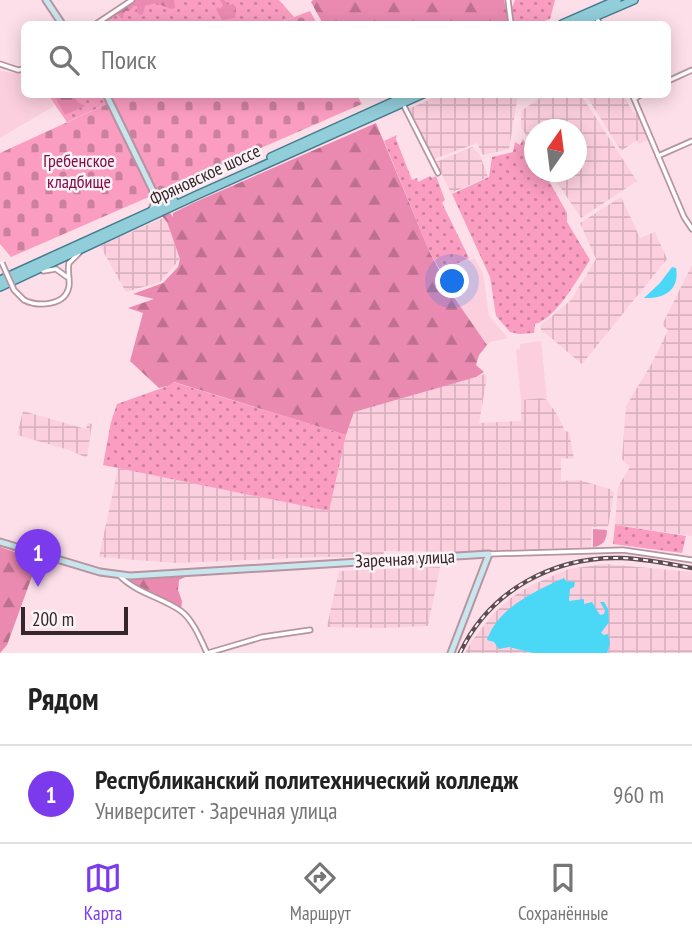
<!DOCTYPE html>
<html lang="ru">
<meta charset="utf-8">
<style>
:root{--surface:#fff;--page:#f6f6f6;--text:#222;--muted:#767676;--line:#e0e0e0;--accent:#7c3aed}
body{margin:0;font-family:"PT Sans Narrow",sans-serif;background:var(--page);color:var(--text)}
.compass{position:absolute;left:524px;top:119px;width:63px;height:63px;border-radius:50%;background:var(--surface);box-shadow:0 4px 18px #0003;rotate:14deg}
.scale{position:absolute;left:21px;bottom:18px;width:107px;box-sizing:border-box;padding-left:7px;border:4px solid #34262b;border-top:0;font-size:19px;line-height:24px;white-space:nowrap;color:#34262b;-webkit-text-stroke:5px #fbf3f5;paint-order:stroke}
.you{position:absolute;left:453px;top:282px;width:24px;height:24px;margin:-18px;border:5px solid #fff;border-radius:50%;background:#1a73e8;box-shadow:0 0 0 10px #1a73e833}
.badge{display:grid;place-items:center;width:46px;height:46px;border-radius:50%;background:var(--accent);color:#fff;font-size:23px;font-weight:700}
.pin{position:absolute;translate:-50% -58px;filter:drop-shadow(0 2px 4px #0008)}
.pin::after{content:'';position:absolute;top:37px;width:24px;height:21px;background:inherit;clip-path:polygon(0 0,100% 0,50% 100%)}
.list{margin:0;padding:0;list-style:none}
h2{display:flex;justify-content:space-between;align-items:center;height:91px;margin:0;padding:0 28px;font-size:30px}
h2 small{font-size:23px;font-weight:400;color:var(--muted)}
.list li{display:grid;grid-template-columns:46px 1fr auto;gap:21px;align-items:center;box-sizing:border-box;height:98px;padding:0 28px;border-top:2px solid var(--line)}
.list b{display:block;font-size:26px;white-space:nowrap}
.list p{margin:0;font-size:23px;white-space:nowrap;color:var(--muted)}
.list em{font-size:23px;font-style:normal;color:var(--muted)}
.icon{flex:none;width:38px;height:38px;fill:none;stroke:currentColor;stroke-width:2;stroke-linecap:round;stroke-linejoin:round}
.map{position:relative;flex:none;width:692px;height:653px;overflow:hidden}
.search{position:absolute;background:var(--surface);box-shadow:0 4px 18px #0003;left:21px;right:21px;top:21px;height:77px;display:flex;align-items:center;gap:18px;box-sizing:border-box;padding:0 24px;border-radius:10px;color:var(--muted);font-size:26px}
.sheet{height:189px;background:var(--surface)}
nav{display:flex;justify-content:space-around;align-items:center;box-sizing:border-box;height:98px;border-top:2px solid var(--line);background:var(--surface);font-size:19px;color:var(--muted)}
nav a{display:grid;justify-items:center;gap:4px}
nav .on{color:var(--accent)}
.map>svg:first-child{display:block}
</style>
<div class="map">
<svg width="692" height="653" viewBox="0 0 692 653">
<defs>
<pattern id="industrial-grid" width="8" height="8" patternUnits="userSpaceOnUse" patternTransform="scale(1.75)"><rect width="8" height="8" fill="#fccfde"/><path d="M0 4h8M4 0v8" fill="none" stroke="#d9b2bf"/></pattern>
<pattern id="green-dots" width="8" height="8" patternUnits="userSpaceOnUse" patternTransform="scale(1.75)"><rect width="8" height="8" fill="#fa9dc1"/><path d="M2 2h.1M6 6h.1" fill="none" stroke="#cb809d" stroke-width="1.8" stroke-linecap="round"/></pattern>
<pattern id="forest-firs" width="22" height="20" patternUnits="userSpaceOnUse" patternTransform="scale(1.75)"><rect width="22" height="20" fill="#ea8ab0"/><path d="M5 1l3.5 6h-7zM16 11l3.5 6h-7z" fill="#be718f"/></pattern>
<pattern id="cemetery-stones" width="16" height="16" patternUnits="userSpaceOnUse" patternTransform="scale(1.75)"><rect width="16" height="16" fill="#fa9dc1"/><path d="M2 7V4a2 2 0 0 1 4 0v3zM10 15v-3a2 2 0 0 1 4 0v3z" fill="#cb809d"/></pattern>
</defs>
<rect width="100%" height="100%" fill="#fddfe9"/>
<path fill="#fccfde" d="M0,71L24,74V94L48,95L54,106L0,138Z
M469,258L470,260L474,258L483,273L489,316L508,338L490,342L487,345L453,296L441,271Z
M541,341L547,400L542,398L521,400L516,350L520,349V344Z"/>
<path fill="url(#industrial-grid)" d="M443,94L518,95L509,149L483,155L477,143L434,159L408,109Z
M546,94L581,95L637,181L581,218L550,172H576V130H534V148L521,127V111Z
M586,95H624L633,113L638,111L649,139L639,144L637,140L621,151Z
M472,147L480,155L488,177L451,193L436,162Z
M621,197L640,238L655,232L667,259L582,364L544,332H542L540,326L571,300L596,259L580,223Z
M165,217L180,259L160,282L126,292L100,246Z
M692,265V536L615,525L618,487L630,467L622,459L626,406L652,363L668,330L662,325Z
M485,374L487,377L479,423L521,421V400L542,398L547,400L558,416L565,431L569,432L574,459L561,458V481L579,480L610,489L614,493L608,527H592L591,547L456,552L384,551L383,557H321L174,563L99,557L118,468L329,511L346,435L354,412Z
M23,411L86,429L88,423L92,424L87,458L69,450L17,435Z
M605,564L692,572V653H465L471,642L494,613L512,597L532,585L569,569Z
M440,567L428,626L381,628L327,627L339,571Z"/>
<path fill="url(#green-dots)" d="M136,0H279L294,17L276,24H100Z
M515,0H555L550,19L536,24H513L511,10Z
M48,95H101L107,104L67,122Z
M397,135L396,139L412,180L417,178L418,182L430,176L432,178L436,176L445,200L442,203L469,258L441,271L430,253L384,141Z
M523,139L534,157V172H544L567,213V222L590,260C578,278 556,319 535,324L534,333L519,334L510,332L496,316L490,277L452,194L489,177L492,157L513,152L515,142L520,145Z
M173,382L346,435L329,511L103,465L111,422L117,404L168,386Z
M615,525L686,536L682,553L613,544Z"/>
<path fill="url(#forest-firs)" d="M134,0H174L175,8L171,9L156,3L145,6L143,14L140,15L137,12V6H134L129,11H125L122,19L118,14L106,22L104,21Z
M220,0H224L228,5L233,4L236,7L235,18L222,20L216,9L218,7L221,9L223,5Z
M313,0H504L509,24H323L311,2Z
M54,95L62,96L72,95L78,102L85,106L65,115Z
M376,123L430,253L453,296L487,345L479,355L476,365L484,372L476,377L354,412L346,435L174,382L168,386L159,388L130,361L143,313L128,308L154,299L133,294L163,283L178,267L180,259L167,222L162,216L170,213L173,217V213L193,203Z
M593,529L607,530C607,540 603,546 593,547Z
M0,547L38,560L7,645L0,653Z
M187,576L179,580L178,590L182,601L181,609L126,581L127,579Z"/>
<path fill="url(#cemetery-stones)" d="M310,11L317,24H276Z
M357,95L362,104L158,193L109,95Z
M107,104L151,196L11,257L0,244V153Z"/>
<path fill="#4bd8f7" d="M672,267L676,268C680,290 664,299 644,298L660,283Z
M564,578L566,581L575,582L574,587L570,589L569,601L584,599V604L592,602L600,615L604,614L605,610L600,602H604L608,609L609,622L601,633L604,635L608,634L610,643L607,653H533L509,647L499,649L494,642L487,640C498,608 533,592 564,578Z"/>
<g fill="none" stroke-linecap="round" stroke-linejoin="round">
<g stroke="#b794a0" stroke-width="7">
<path id="street" d="M508,0L511,24
M596,17L600,24
M96,24L132,0
M0,64L18,70L24,69
M668,81L692,70
M632,94L684,217L692,229
M634,99L642,94
M403,104L438,173
M658,156L692,141
M43,271L56,269L67,277
M24,300C38,307 66,306 69,286C70,278 67,271 69,263L79,253
M489,554L623,550L692,560
M119,575C136,593 161,597 181,611C193,620 201,640 207,653
M208,653L262,637L310,630"/>
</g>
<g stroke="#b794a0" stroke-width="9">
<path id="secondary" d="M46,0L62,24
M106,94L157,199L151,211
M0,542L100,572L130,576L489,554L451,653"/>
</g>
<g stroke="#427c8d" stroke-width="10">
<path id="primary" d="M562,24L617,0
M578,24L634,0
M271,157L410,94
M0,280L174,201
M0,287L197,195L423,94"/>
</g>
<use href="#street" stroke="#fff" stroke-width="3.5"/>
<use href="#secondary" stroke="#c8e6ed" stroke-width="5"/>
<use href="#primary" stroke="#92cdda" stroke-width="7"/>
<g stroke="#5d4c52" stroke-width="4.5">
<path id="rail" d="M460,653C490,590 554,556 622,558C646,559 669,564 692,568"/>
</g>
<use href="#rail" stroke="#fbf3f5" stroke-width="2" stroke-dasharray="5" stroke-linecap="butt"/>
<g stroke="#b794a0" stroke-width="7" stroke-linecap="butt">
<path id="street-bridge" d="M2,263L14,290L24,300"/>
</g>
<use href="#street-bridge" stroke="#fff" stroke-width="3.5"/>
</g>
<g text-anchor="middle" stroke-width="5" stroke-linejoin="round" paint-order="stroke">
<g font-size="18" fill="#810d4b" stroke="#fbf3f5">
<text x="79" y="167">Гребенское<tspan x="79" dy="21">кладбище</tspan></text>
</g>
<g font-size="18" fill="#34262b" stroke="#fbf3f5">
<text transform="translate(205 175) rotate(-25)" y="6">Фряновское шоссе</text>
<text transform="translate(405 559) rotate(-3)" y="6">Заречная улица</text>
</g>
</g>
</svg>
<svg class="compass" viewBox="-18 -18 36 36"><path d="M0-13l5 13h-10z" fill="#e53935"/><path d="M0 13l5-13h-10z" fill="#767676"/></svg>
<div class="scale">200 m</div>
<div class="you"></div>
<div class="pin badge" style="left:38px;top:587px">1</div>
<div class="search"><svg class="icon" aria-label="search" viewBox="0 0 24 24"><circle cx="10" cy="10" r="6"/><path d="M15 15l6 6"/></svg>Поиск</div>
</div>
<section class="sheet">
<h2>Рядом<small></small></h2>
<ul class="list">
<li><span class="badge">1</span><div><b>Республиканский политехнический колледж</b><p>Университет · Заречная улица</p></div><em>960 m</em></li>
</ul>
</section>
<nav>
<a class="on"><svg class="icon" aria-label="map" viewBox="0 0 24 24"><path d="M3 6l6-2 6 2 6-2v14l-6 2-6-2-6 2zM9 4v14M15 6v14"/></svg>Карта</a>
<a><svg class="icon" aria-label="directions" viewBox="0 0 24 24"><path d="M12 3l9 9-9 9-9-9zM9 14v-3h6M13 9l2 2-2 2"/></svg>Маршрут</a>
<a><svg class="icon" aria-label="saved" viewBox="0 0 24 24"><path d="M7 4h10v16l-5-4-5 4z"/></svg>Сохранённые</a>
</nav>
